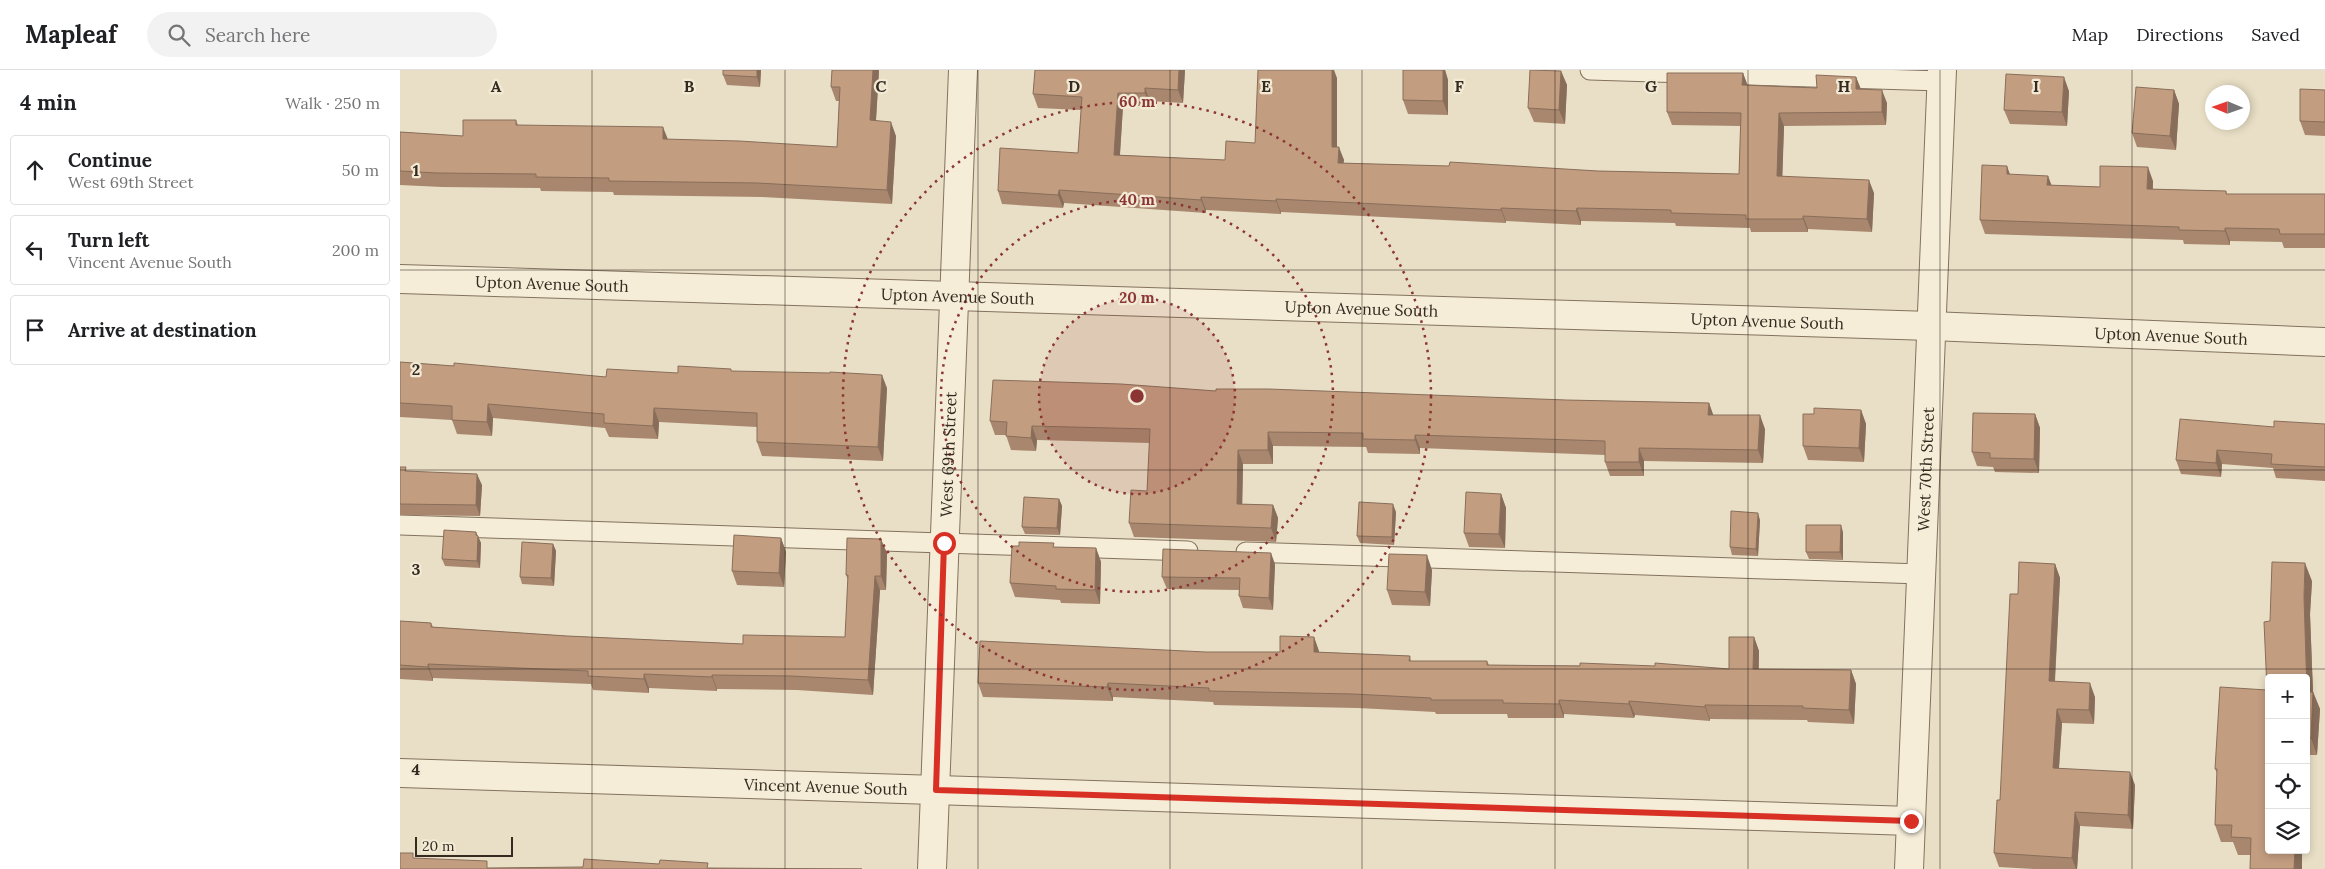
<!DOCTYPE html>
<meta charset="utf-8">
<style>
:root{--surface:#fff;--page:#f2f2f2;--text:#202124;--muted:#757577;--line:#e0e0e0}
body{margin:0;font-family:Lora,serif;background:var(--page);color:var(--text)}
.controls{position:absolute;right:15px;bottom:15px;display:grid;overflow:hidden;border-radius:5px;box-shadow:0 2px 8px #0003}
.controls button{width:45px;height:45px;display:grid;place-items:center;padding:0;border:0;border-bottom:1px solid var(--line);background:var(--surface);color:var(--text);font:25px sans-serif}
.compass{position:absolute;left:1805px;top:15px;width:45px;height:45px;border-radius:50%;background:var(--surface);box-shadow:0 2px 8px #0003;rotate:272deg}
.scale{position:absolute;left:15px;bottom:12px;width:98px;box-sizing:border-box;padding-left:5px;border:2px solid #342a20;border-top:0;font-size:14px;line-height:18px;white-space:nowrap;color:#342a20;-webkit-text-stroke:4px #f2ead5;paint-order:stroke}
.stop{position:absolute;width:15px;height:15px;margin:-11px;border:4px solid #d93025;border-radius:50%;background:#fff}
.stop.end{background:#d93025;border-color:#fff;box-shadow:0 1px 5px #0008}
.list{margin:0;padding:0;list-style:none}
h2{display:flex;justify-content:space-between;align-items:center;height:65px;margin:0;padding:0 20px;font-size:21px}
h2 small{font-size:16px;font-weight:400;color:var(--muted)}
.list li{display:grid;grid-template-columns:32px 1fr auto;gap:15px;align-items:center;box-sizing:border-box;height:70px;margin:0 10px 10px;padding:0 10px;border:1px solid var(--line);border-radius:5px}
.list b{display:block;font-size:19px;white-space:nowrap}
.list p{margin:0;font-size:16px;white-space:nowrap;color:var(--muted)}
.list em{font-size:16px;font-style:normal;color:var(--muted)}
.icon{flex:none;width:28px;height:28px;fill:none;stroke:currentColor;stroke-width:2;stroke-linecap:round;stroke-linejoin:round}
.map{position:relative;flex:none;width:1925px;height:799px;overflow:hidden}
header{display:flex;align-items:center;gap:30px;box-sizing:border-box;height:70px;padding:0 25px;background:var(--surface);border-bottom:1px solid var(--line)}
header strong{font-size:24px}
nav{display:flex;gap:28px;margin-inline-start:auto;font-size:18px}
.search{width:350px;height:45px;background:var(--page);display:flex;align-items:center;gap:12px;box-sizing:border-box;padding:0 18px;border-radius:28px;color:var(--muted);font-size:19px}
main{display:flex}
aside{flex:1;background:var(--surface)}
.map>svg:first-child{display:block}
</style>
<header>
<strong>Mapleaf</strong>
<div class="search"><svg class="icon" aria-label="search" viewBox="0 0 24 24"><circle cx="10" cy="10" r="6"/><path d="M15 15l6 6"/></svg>Search here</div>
<nav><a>Map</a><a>Directions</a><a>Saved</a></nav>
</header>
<main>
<aside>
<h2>4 min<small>Walk · 250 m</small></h2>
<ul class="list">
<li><svg class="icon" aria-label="ahead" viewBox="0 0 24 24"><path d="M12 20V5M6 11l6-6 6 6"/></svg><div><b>Continue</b><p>West 69th Street</p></div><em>50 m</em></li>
<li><svg class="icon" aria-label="left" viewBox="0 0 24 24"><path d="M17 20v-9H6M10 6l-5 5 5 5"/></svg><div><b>Turn left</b><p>Vincent Avenue South</p></div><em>200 m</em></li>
<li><svg class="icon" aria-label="arrive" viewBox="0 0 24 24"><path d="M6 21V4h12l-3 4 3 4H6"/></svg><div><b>Arrive at destination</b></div></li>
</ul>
</aside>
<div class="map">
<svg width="1925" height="799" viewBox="0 0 1925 799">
<rect width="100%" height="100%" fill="#e9dfc6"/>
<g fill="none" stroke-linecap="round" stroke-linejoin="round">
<g stroke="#83725e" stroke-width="21">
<path id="service" d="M1190,0L1541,11
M0,455L788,481
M846,482L1521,504"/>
</g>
<g stroke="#83725e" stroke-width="30">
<g id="minor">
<path id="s1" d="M0,209L1531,256L1925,272"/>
<path id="s2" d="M0,703L1511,751"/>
<path id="s3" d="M532,799L563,0"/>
</g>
</g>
<g stroke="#83725e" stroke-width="30">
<g id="tertiary">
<path id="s4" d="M1509,799L1542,0"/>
</g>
</g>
<use href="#service" stroke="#f5edd8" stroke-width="19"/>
<use href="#minor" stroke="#f5edd8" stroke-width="28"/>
<use href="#tertiary" stroke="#f5edd8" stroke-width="28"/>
</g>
<path fill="#a8876e" d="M323,0H361L360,17L327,15L323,5Z
M432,0H479L476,51L496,66L492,134L362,127L214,125L213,122L141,121L140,118L42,117L0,115V62L63,66L116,50L118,55L268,70L437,77L439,31H436L431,17Z
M635,0H785L783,33L750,31V36H723L720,85L825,90L855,73L937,8V77L944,90L943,93L1198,101L1339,104L1341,56L1272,55L1267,42L1343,3L1347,15L1417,18L1456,7L1461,19L1487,33L1486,55L1384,56L1382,106L1474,123L1472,162L1408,159V162H1351L1350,158L1276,156L1275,153L1181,151V155L1106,151V153L881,142V144L806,140V143L664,133L663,138L602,134L598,121L678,83L681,40L638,38L633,24Z
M1003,0H1045L1048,10V45L1008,44L1003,30Z
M1161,1L1167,15L1165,54L1134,52L1128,38Z
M1774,20L1779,34L1776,80L1737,77L1732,63Z
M1925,20V66L1905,65L1900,51Z
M1669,21L1667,56L1610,54L1604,40Z
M1610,105L1648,106L1651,115L1700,117L1753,111V119L1826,121L1827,124H1925V178H1884L1882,172L1830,171V175L1784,174L1783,170L1585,164L1580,150Z
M0,292L206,307L332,301L487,318L483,391L362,386L357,372V357L259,352L258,369L209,367L205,358L93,348L92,366L57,364L52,350L0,347Z
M816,321L1166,330L1309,333L1313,345L1365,359L1363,393L1244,391V406H1210L1205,392V385L1020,378V384L968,383L966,377L873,376V394H843L842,434L873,435L878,448L876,472L734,467L729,453L747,421L750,373L637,370L636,381L611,380L606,365H595L590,351Z
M1461,340L1466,354L1464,392L1408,390L1403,376L1414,344Z
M1635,344L1640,358L1639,403L1595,402L1593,397L1577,396L1572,382Z
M1925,354V411L1876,408L1873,398L1822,394L1821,407L1781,404L1776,390L1874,357Z
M0,397L7,401L82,415L80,446L0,445Z
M1101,424L1106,438L1105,478L1069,477L1064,463Z
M659,429L662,436L660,465L625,464L622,457Z
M996,442L994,475L960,473L957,466Z
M1360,450L1358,486L1332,485L1330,477Z
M1443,462V490L1409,489L1406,482Z
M78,466L81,473L80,498L45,496L42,489Z
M381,468L386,482L384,517L337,515L332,501Z
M153,474L156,481L154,516L122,514L120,507Z
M655,477L696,478L701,492L700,534L661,533L660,530L615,527L610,513Z
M487,483L486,520H480L473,625L397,620L317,619V621L249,618V623L193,620L191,614L33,608V611L0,609V551L31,553L33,557L167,566L343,574L445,567L448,510L446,505Z
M875,494L873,540L843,538L839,526V520L767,519L762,507Z
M1655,494L1660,508L1655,612L1695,627L1694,654L1662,653L1659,698L1735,715L1733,759L1680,756L1677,799H1634L1599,797L1594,783L1600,730L1618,524Z
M1032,500L1030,536L992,535L987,520Z
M1912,511L1910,544L1913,622L1920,639L1917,685H1906V686V608L1869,780H1902V799H1850L1851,785H1838L1833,772H1821L1815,755L1817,703L1815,699L1867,620L1870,551Z
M914,567L919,582L1010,586L1011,591H1087L1089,595L1255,596L1329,599L1354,567L1359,581V599L1451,600L1456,614L1454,654L1408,652L1407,650L1310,649V651L1235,645L1234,648L1164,644V648H1108L1107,644H1036L1035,642L958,638L814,635L813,632L713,627V631L583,627L578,613L806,582H880Z"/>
<path fill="#886e5a" d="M357,0H361L360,17L357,7Z
M473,0H479L475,65L470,50Z
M779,0H785L783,33L778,20Z
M932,0H934L937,8V90L932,77Z
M1043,0H1045L1048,10V45L1043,31Z
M1161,1L1167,15L1165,54L1159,40Z
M1343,3L1348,16L1342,15Z
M1456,7L1461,20L1456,19Z
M1664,7L1669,21L1667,56L1662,42Z
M745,18L750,31V36L745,23Z
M1482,20L1487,33L1486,55L1482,42Z
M1774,20L1779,34L1776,80L1770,66Z
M718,23L723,36L719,98L714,85Z
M1379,43L1384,56L1382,119L1377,106Z
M491,52L496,66L492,134L487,120Z
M263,57L269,72L263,69Z
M939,77L944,90L942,106L938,93Z
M1607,96L1612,110L1607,104Z
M1748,97L1753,111L1752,132L1747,119Z
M1648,106L1653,119L1647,115Z
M1469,110L1474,123L1472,162L1467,149Z
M659,120L664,133L663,138L658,125Z
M801,127L806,140V143L801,130Z
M876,129L881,142V144L876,131Z
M1101,138L1106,151V153L1101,140Z
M1177,138L1181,151V155L1176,141Z
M1403,146L1408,159V162L1403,149Z
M1825,158L1830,171V175L1825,161Z
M482,305L487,318L483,391L478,377Z
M1309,333L1314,347L1308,345Z
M88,334L93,348L92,366L87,352Z
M254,338L259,352L258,369L253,356Z
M1461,340L1466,354L1464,392L1459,378Z
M1635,344L1640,358L1639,403L1634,389Z
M1360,345L1365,359L1363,393L1358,380Z
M632,356L637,370L636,381L631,368Z
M868,362L873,376V394L868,380Z
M1015,365L1020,378V384L1015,370Z
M1239,378L1244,391V406L1239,392Z
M838,380L843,394L842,448L837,434Z
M1817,380L1822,394L1821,407L1816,393Z
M77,404L82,415L80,446L76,435Z
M1101,424L1106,438L1105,478L1099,464Z
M659,429L662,436L660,465L657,458Z
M993,434L996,442L994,475L992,467Z
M873,435L878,448L876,472L871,458Z
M1358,443L1360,450L1358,486L1356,479Z
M1441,455L1443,462V490L1440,482Z
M76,462L81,473L80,498L77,491Z
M381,468L386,482L384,517L379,503Z
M481,469L487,483L486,520L481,506Z
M153,474L156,481L154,516L151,508Z
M696,478L701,492L700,534L695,520Z
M871,483L875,494L873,540L869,528Z
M1027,485L1032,500L1030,536L1025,522Z
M1905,493L1912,511L1910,544L1913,623V622L1920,639L1917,685L1911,668L1907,622L1904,527Z
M1655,494L1660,508L1654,625L1649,611Z
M475,506L480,520L473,625L468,610Z
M914,567L919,581V596L914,582Z
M1354,567L1359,581L1358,613L1353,599Z
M28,594L33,608V611L28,597Z
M1451,600L1456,614L1454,654L1449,640Z
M244,604L249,618V623L244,609Z
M312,605L317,619V621L312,607Z
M708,613L713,627V631L707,617Z
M1690,613L1695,627L1694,654L1689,640Z
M1159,630L1164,644V648L1159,634Z
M1229,631L1235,645L1234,648L1229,634Z
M1305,635L1310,649V651L1305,637Z
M1657,639L1662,653L1658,711L1653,698Z
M1730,702L1735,715L1733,759L1728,745Z
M1675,742L1680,756L1677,799H1676L1672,788Z
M1895,780H1902V799H1894Z"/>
<path fill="#c39d80" stroke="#886e5a" d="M323,0H357V7L323,5Z
M432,0H473L470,50L491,52L487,120L357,113L209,111V108L136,107V104L37,103L0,101V62L63,66V50H116V55L263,57V69L339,71L437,77L440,17H431Z
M635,0H779L778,20L745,18V23H718L714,85L825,90L826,71L855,73L858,0H932V77H939L938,93L1049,96L1050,92L1198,101L1339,104L1341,43L1267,42V3H1343L1342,15L1417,18L1416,5L1456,7V19L1482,20V42L1379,43L1377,106L1469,110L1467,149L1403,146V149H1346V145L1271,143V140L1177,138L1176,141L1101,138V140L876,129V131L801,127V130L659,120L658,125L598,121L600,78L678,83L682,27L633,24Z
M1003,0H1043V31L1003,30Z
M1130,0L1161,1L1159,40L1128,38Z
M1606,4L1664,7L1662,42L1604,40Z
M1736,17L1774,20L1770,66L1732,63Z
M1900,19L1925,20V52L1900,51Z
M1582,95L1607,96V104L1648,106L1647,115L1700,117V96L1748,97L1747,119L1826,121V124H1925V164H1880L1879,159L1825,158V161L1779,160V157L1580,150Z
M0,292L54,296V293L206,307L207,299L278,303V296L331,299V301L430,303V302L482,305L478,377L357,372V343L254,338L253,356L204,353V344L88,334L87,352L52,350V336L0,333Z
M593,310L721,314L816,321V319H868L1166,330L1309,333L1308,345H1360L1358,380L1239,378V392H1205V371L1015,365V370L963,369V363L868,362V380H838L837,434L873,435L871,458L729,453L731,420L747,421L750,359L632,356L631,368L606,366L607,352L590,351Z
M1414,338L1461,340L1459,378L1403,376V344H1414Z
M1573,343L1635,344L1634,389L1590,388V383L1572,382Z
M1780,349L1874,357V351L1925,354V397L1871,394L1872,384L1817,380L1816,393L1776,390Z
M0,397H6L5,401L77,404L76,435L0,434Z
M1066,422L1101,424L1099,464L1064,463Z
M624,427L659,429L657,458L622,457Z
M959,432L993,434L992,467L957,466Z
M1331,441L1358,443L1356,479L1330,477Z
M1406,455H1441L1440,482H1406Z
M44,460L76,462V465L78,466L77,491L42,489Z
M334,465L381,468L379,503L332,501Z
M447,468L481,469V506H475L468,610L391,606L312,605V607L244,604V609L188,606V601L28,594V597L0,595V551L31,553V557L167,566L343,574V565L445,567L448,505H446Z
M122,472L153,474L151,508L120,507Z
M619,472L654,473L653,477L696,478L695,520L656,519V516L610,513L612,476H619Z
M763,479L871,483L869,528L839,526L840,508L762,507Z
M989,484L1027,485L1025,522L987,520Z
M1619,492L1655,494L1649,611L1690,613L1689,640L1657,639L1653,698L1730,702L1728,745L1675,742L1672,788L1594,783L1597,730H1600L1610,524H1618Z
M1872,492L1905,493L1904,527L1907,622H1913L1911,668L1906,667V608H1869V780H1895L1894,799H1850L1851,768L1831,767L1832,755H1815L1817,699H1815L1820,617L1867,620L1864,552L1870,551Z
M880,566L914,567V582L1010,586L1009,591H1087V595L1180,596V593L1255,596V593L1329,599V567H1354L1353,599L1451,600L1449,640L1403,638V636L1305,635V637L1229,631V634L1159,630V634L1103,633V630H1031V628L953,624L809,621V618L708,613L707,617L578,613L580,571L806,582H880Z
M0,783H13V788L87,791V798L183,797L184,789L259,794L260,790L308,793L307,798L462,799H0Z"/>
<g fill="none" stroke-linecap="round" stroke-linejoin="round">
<path stroke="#d93025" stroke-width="6" d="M544,473L536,720L1511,751"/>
</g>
<path fill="none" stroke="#342a20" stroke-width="1" stroke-opacity="0.55" d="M192,0V799M385,0V799M578,0V799M770,0V799M962,0V799M1155,0V799M1348,0V799M1540,0V799M1732,0V799M0,200H1925M0,400H1925M0,599H1925"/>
<circle cx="737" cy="326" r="98" fill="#8b3534" fill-opacity=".12"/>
<g fill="none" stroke="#8b3534" stroke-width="2.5" stroke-dasharray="2.5 5">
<circle cx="737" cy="326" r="98"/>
<circle cx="737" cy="326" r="196"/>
<circle cx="737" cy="326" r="294"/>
</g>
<g text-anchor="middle" stroke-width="4.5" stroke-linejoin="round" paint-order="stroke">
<g font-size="16" fill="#342a20" stroke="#f2ead5">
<text dy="6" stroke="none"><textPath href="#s1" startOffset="152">Upton Avenue South</textPath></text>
<text dy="6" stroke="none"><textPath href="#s1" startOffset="558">Upton Avenue South</textPath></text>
<text dy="6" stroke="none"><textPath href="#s1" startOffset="962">Upton Avenue South</textPath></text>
<text dy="6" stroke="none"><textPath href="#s1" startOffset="1368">Upton Avenue South</textPath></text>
<text dy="6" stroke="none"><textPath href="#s1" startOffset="1772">Upton Avenue South</textPath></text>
<text dy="6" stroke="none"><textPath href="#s3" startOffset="415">West 69th Street</textPath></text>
<text dy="6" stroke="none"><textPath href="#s4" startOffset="400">West 70th Street</textPath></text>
<text dy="6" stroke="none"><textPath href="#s2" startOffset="426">Vincent Avenue South</textPath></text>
</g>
</g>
<g font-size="16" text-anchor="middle" font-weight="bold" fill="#342a20" stroke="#f2ead5" stroke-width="4.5" stroke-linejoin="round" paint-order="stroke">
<text x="96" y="22">A</text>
<text x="289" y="22">B</text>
<text x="481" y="22">C</text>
<text x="674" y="22">D</text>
<text x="866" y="22">E</text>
<text x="1059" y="22">F</text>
<text x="1251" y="22">G</text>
<text x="1444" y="22">H</text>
<text x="1636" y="22">I</text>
<text x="16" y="106">1</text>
<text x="16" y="305">2</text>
<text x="16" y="505">3</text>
<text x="16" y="705">4</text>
</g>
<circle cx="737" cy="326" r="8" fill="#8b3534" stroke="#f2ead5" stroke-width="2.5"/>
<g font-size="15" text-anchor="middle" font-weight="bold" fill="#8b3534" stroke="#f2ead5" stroke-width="4.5" stroke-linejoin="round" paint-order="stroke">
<text x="737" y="37">60 m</text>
<text x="737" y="135">40 m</text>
<text x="737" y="233">20 m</text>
</g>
</svg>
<div class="controls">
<button>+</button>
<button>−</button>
<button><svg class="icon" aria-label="locate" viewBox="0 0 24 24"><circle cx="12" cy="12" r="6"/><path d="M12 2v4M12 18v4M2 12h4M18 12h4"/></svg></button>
<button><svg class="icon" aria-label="layers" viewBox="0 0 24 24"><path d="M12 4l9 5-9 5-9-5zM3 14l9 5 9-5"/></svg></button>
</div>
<svg class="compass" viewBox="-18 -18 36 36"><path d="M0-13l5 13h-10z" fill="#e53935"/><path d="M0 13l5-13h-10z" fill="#757577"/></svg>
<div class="scale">20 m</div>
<div class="stop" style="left:544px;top:473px"></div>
<div class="stop end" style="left:1511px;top:751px"></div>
</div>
</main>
